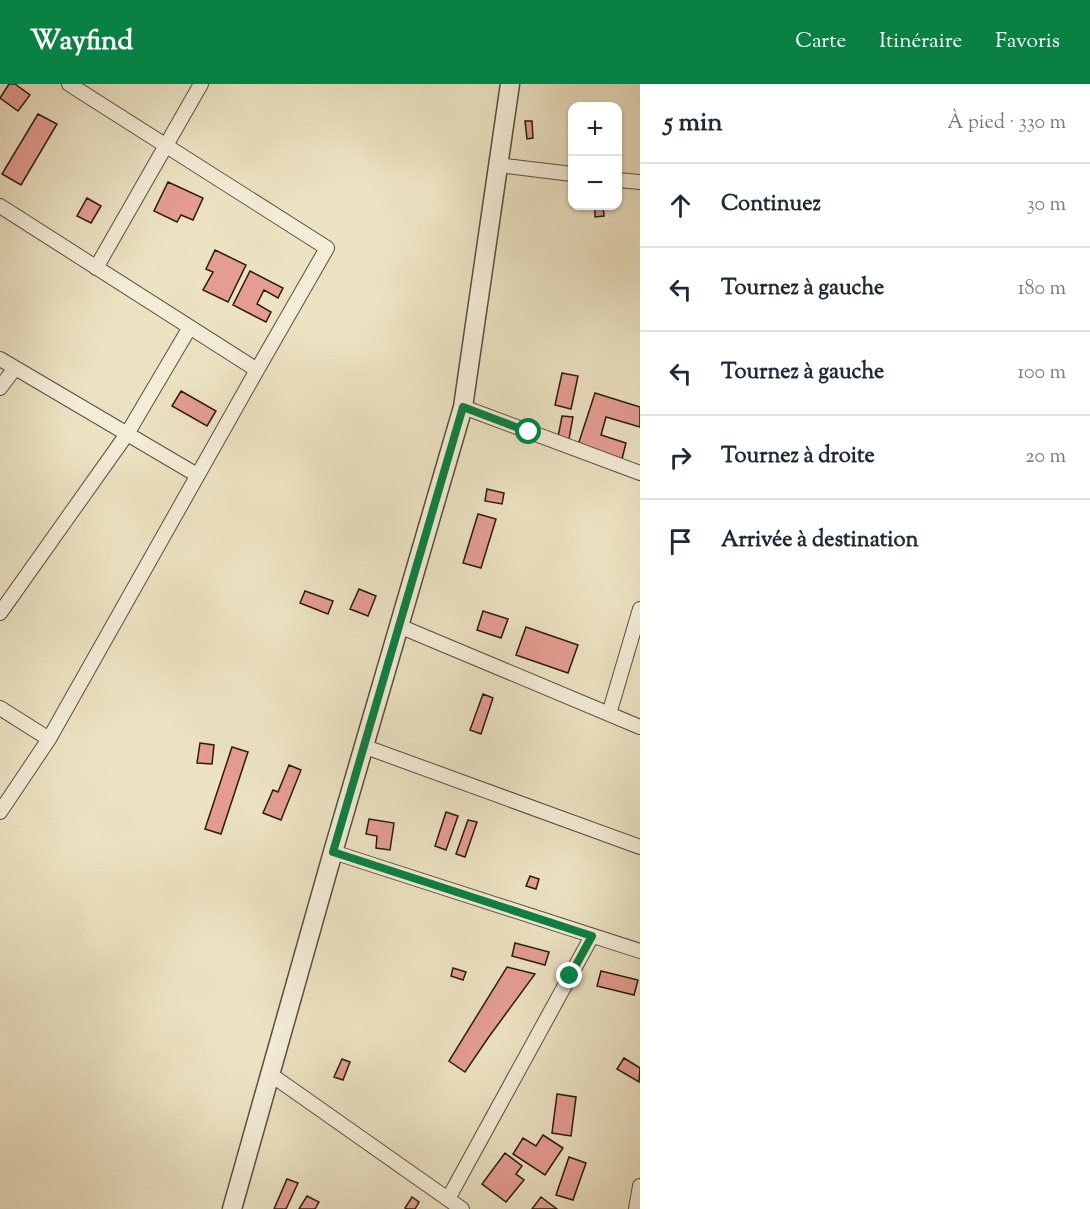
<!DOCTYPE html>
<html lang="fr">
<meta charset="utf-8">
<style>
:root{--surface:#fff;--page:#f6f6f7;--text:#1f2937;--muted:#747a83;--line:#e0e1e3;--accent:#0b8043}
body{margin:0;font-family:"Sorts Mill Goudy",serif;background:var(--page);color:var(--text)}
.controls{position:absolute;right:18px;top:18px;display:grid;overflow:hidden;border-radius:12px;box-shadow:0 2px 4px #0004}
.controls button{width:54px;height:54px;display:grid;place-items:center;padding:0;border:0;border-bottom:2px solid var(--line);background:var(--surface);color:var(--text);font:30px sans-serif}
.stop{position:absolute;width:18px;height:18px;margin:-14px;border:4px solid #0b8043;border-radius:50%;background:#fff}
.stop.end{background:#0b8043;border-color:#fff;box-shadow:0 2px 6px #0008}
.list{margin:0;padding:0;list-style:none}
h2{display:flex;justify-content:space-between;align-items:center;height:78px;margin:0;padding:0 24px;font-size:26px}
h2 small{font-size:20px;font-weight:400;color:var(--muted)}
.list li{display:grid;grid-template-columns:39px 1fr auto;gap:18px;align-items:center;box-sizing:border-box;height:84px;padding:0 24px;border-top:2px solid var(--line)}
.list b{display:block;font-size:22px;white-space:nowrap}
.list em{font-size:20px;font-style:normal;color:var(--muted)}
.icon{flex:none;width:33px;height:33px;fill:none;stroke:currentColor;stroke-width:2;stroke-linecap:round;stroke-linejoin:round}
.map{position:relative;flex:none;width:640px;height:1125px;overflow:hidden}
header{display:flex;align-items:center;gap:36px;box-sizing:border-box;height:84px;padding:0 30px;background:var(--accent);color:#fff}
header strong{font-size:28px}
nav{display:flex;gap:33px;margin-inline-start:auto;font-size:21px}
main{display:flex}
aside{flex:1;background:var(--surface)}
.map>svg:first-child{display:block}
</style>
<header>
<strong>Wayfind</strong>
<nav><a>Carte</a><a>Itinéraire</a><a>Favoris</a></nav>
</header>
<main>
<div class="map">
<svg width="640" height="1125" viewBox="0 0 640 1125">
<rect width="100%" height="100%" fill="#ece2c2"/>
<filter id="stains"><feTurbulence type="fractalNoise" baseFrequency=".00333" numOctaves="4"/><feColorMatrix values="0 0 0 0 .2 0 0 0 0 .09 0 0 0 0 .02 0 0 0 .5 -.17"/></filter>
<radialGradient id="worn" r=".72"><stop offset=".6" stop-color="#630" stop-opacity="0"/><stop offset="1" stop-color="#630" stop-opacity=".3"/></radialGradient>
<path fill="#e59d92" stroke="#291c10" stroke-width="1.5" d="M9,0H15L30,11L18,27L0,14Z
M38,30L57,40L21,101L2,90Z
M525,37H532L533,54L527,55Z
M168,98L203,114L193,136L181,131L177,138L154,127Z
M87,114L101,122L91,139L77,132Z
M595,122H603L604,132L595,133Z
M215,166L246,181L228,218L203,206L213,188L206,185Z
M250,187L283,204L278,214L264,206L257,220L271,228L266,238L233,221Z
M562,289L578,292L571,325L555,321Z
M181,307L216,327L207,342L172,322Z
M595,309L640,323V343L606,333L601,351L626,359L622,375L578,361Z
M562,332L573,333L569,355L558,353Z
M487,405L504,409L502,420L485,417Z
M478,430L496,435L481,484L463,479Z
M359,505L376,512L368,532L350,525Z
M305,507L333,517L328,530L300,519Z
M483,527L508,535L501,554L477,546Z
M526,543L578,561L568,589L516,571Z
M483,610L493,614L481,650L470,646Z
M200,659L214,661L212,680L197,679Z
M232,663L248,668L221,750L205,745Z
M289,681L301,686L281,736L263,729L273,706L278,708Z
M446,728L458,732L446,766L435,762Z
M369,735L394,739L390,766L376,764L377,752L366,750Z
M468,736L477,738L465,773L456,770Z
M530,792L539,795L536,805L526,802Z
M515,859L549,868L545,881L512,872Z
M507,883L535,890L488,954L465,988L449,977Z
M453,884L466,888L463,896L451,892Z
M601,887L638,896L634,911L597,902Z
M624,974L640,984L639,998L617,985Z
M342,975L350,978L343,996L334,993Z
M557,1010L576,1013L571,1052L552,1049Z
M543,1051L563,1064L545,1091L513,1070L523,1054L536,1062Z
M505,1069L522,1082L516,1090L524,1096L506,1118L482,1100Z
M569,1073L586,1079L573,1116L556,1111Z
M287,1095L298,1099L286,1125H274Z
M307,1112L319,1118L315,1125H299Z
M412,1113L419,1118L415,1125H407L405,1124Z
M541,1113L557,1125H532Z"/>
<g fill="none" stroke-linecap="round" stroke-linejoin="round">
<g stroke="#5a4e3c" stroke-width="16">
<path id="minor" d="M498,81L572,90
M618,96L640,98
M0,122L257,286
M96,184L201,0
M0,275L197,391
M0,304L15,284
M463,323L640,389
M0,529L127,350L190,243
M399,542L640,643
M0,624L49,655
M609,630L640,525
M363,662L640,763
M0,728L49,655L257,286L327,164L69,0
M333,768L640,867
M270,990L462,1125
M448,1115L592,852
M636,1125L640,1102"/>
</g>
<g stroke="#5a4e3c" stroke-width="21">
<path id="tertiary" d="M232,1125L333,768L463,323L510,0"/>
</g>
<use href="#minor" stroke="#f3ecd7" stroke-width="14"/>
<use href="#tertiary" stroke="#f3ecd7" stroke-width="18"/>
</g>
<g fill="none" stroke-linecap="round" stroke-linejoin="round">
<path stroke="#0b8043" stroke-width="8" d="M529,348L463,323L333,768L592,852L570,892"/>
</g>
<rect width="100%" height="100%" filter="url(#stains)"/>
<rect width="100%" height="100%" fill="url(#worn)"/>
</svg>
<div class="controls">
<button>+</button>
<button>−</button>
</div>
<div class="stop" style="left:529px;top:348px"></div>
<div class="stop end" style="left:570px;top:892px"></div>
</div>
<aside>
<h2>5 min<small>À pied · 330 m</small></h2>
<ul class="list">
<li><svg class="icon" aria-label="ahead" viewBox="0 0 24 24"><path d="M12 20V5M6 11l6-6 6 6"/></svg><div><b>Continuez</b></div><em>30 m</em></li>
<li><svg class="icon" aria-label="left" viewBox="0 0 24 24"><path d="M17 20v-9H6M10 6l-5 5 5 5"/></svg><div><b>Tournez à gauche</b></div><em>180 m</em></li>
<li><svg class="icon" aria-label="left" viewBox="0 0 24 24"><path d="M17 20v-9H6M10 6l-5 5 5 5"/></svg><div><b>Tournez à gauche</b></div><em>100 m</em></li>
<li><svg class="icon" aria-label="right" viewBox="0 0 24 24"><path d="M7 20v-9h11M14 6l5 5-5 5"/></svg><div><b>Tournez à droite</b></div><em>20 m</em></li>
<li><svg class="icon" aria-label="arrive" viewBox="0 0 24 24"><path d="M6 21V4h12l-3 4 3 4H6"/></svg><div><b>Arrivée à destination</b></div></li>
</ul>
</aside>
</main>
